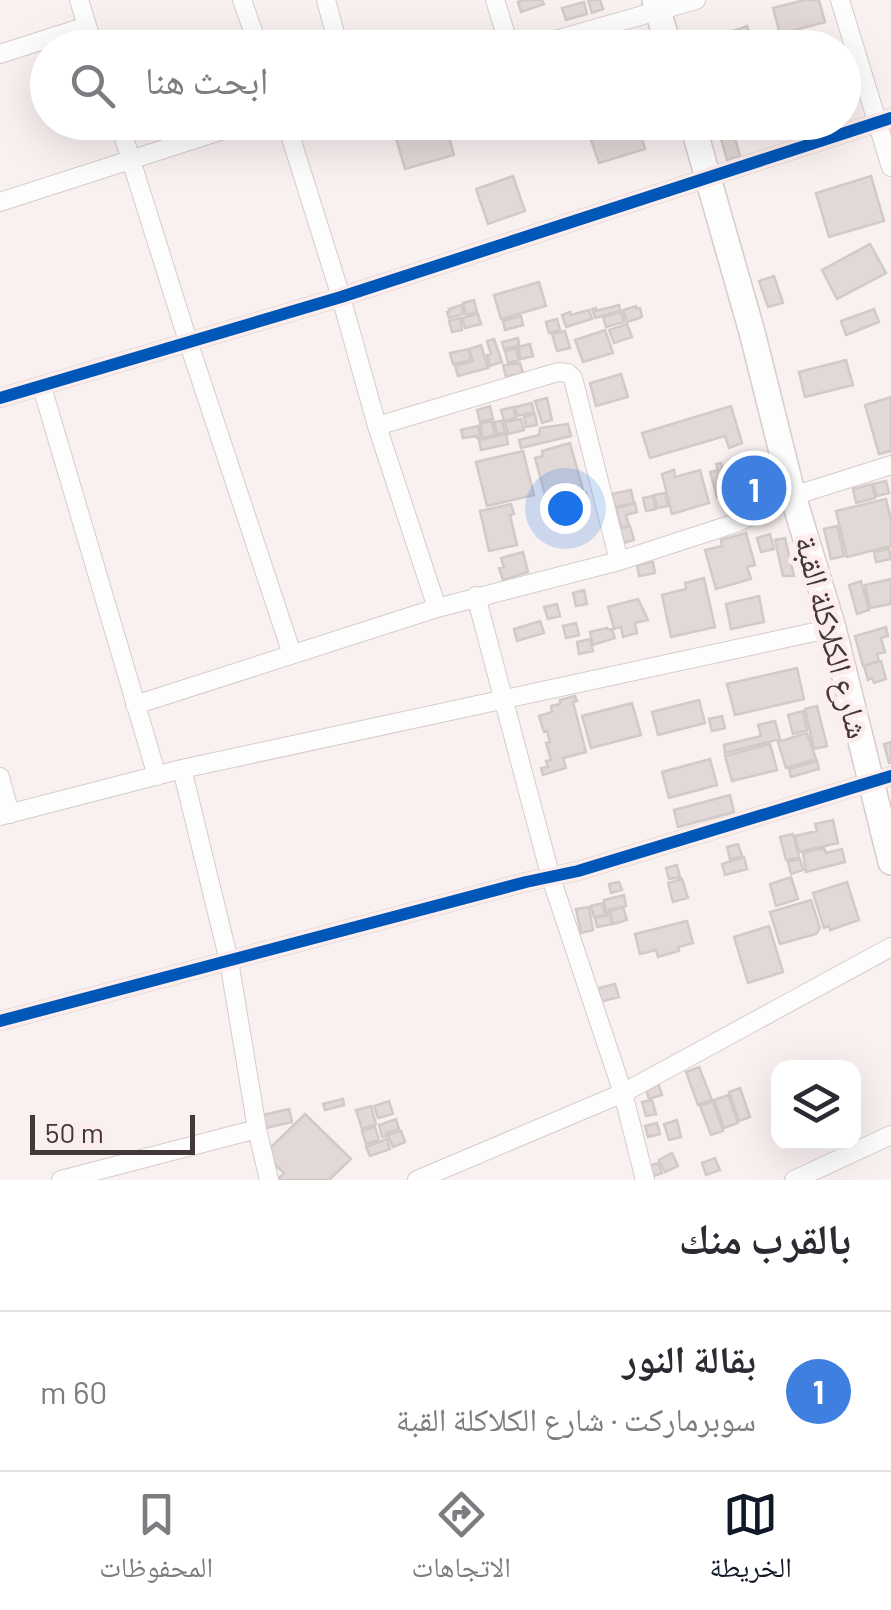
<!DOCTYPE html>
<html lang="ar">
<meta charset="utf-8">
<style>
:root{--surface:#fff;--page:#f7f7f7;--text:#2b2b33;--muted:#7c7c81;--line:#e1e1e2;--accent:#111827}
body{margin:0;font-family:Barlow,"Noto Naskh Arabic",sans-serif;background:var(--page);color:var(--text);direction:rtl}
.controls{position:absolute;right:30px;bottom:30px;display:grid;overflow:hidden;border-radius:20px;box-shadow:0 10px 40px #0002}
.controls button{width:90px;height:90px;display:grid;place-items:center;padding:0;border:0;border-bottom:2px solid var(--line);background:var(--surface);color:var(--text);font:50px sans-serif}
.scale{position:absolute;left:30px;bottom:25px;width:165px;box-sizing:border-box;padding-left:10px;border:5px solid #433838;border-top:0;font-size:28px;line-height:35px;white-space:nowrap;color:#433838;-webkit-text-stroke:8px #fdedec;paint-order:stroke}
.you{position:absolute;left:565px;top:508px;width:35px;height:35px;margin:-25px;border:8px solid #fff;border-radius:50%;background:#1a73e8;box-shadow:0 0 0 15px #1a73e833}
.badge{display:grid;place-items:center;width:65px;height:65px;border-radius:50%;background:var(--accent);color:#fff;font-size:32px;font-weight:700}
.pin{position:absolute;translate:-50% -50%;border:5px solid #fff;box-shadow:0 2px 10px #0006}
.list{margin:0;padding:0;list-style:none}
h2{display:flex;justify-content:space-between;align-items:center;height:130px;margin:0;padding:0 40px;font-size:42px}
h2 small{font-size:32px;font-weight:400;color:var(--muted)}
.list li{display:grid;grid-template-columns:65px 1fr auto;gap:30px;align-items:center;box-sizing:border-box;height:160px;padding:0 40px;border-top:2px solid var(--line)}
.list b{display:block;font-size:38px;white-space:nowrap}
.list p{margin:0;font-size:32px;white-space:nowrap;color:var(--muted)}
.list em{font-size:32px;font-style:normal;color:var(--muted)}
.icon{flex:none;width:55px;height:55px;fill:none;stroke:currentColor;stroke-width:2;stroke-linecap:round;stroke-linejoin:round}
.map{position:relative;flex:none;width:891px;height:1180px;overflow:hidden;direction:ltr}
.search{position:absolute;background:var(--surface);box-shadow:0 10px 40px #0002;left:30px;right:30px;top:30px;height:110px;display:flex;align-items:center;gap:25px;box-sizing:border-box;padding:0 35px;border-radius:55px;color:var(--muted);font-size:38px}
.sheet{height:290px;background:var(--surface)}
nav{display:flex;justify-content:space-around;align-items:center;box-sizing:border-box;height:140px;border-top:2px solid var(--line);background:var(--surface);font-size:28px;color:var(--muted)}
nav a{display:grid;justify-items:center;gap:5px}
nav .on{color:var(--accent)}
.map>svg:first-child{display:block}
</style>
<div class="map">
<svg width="891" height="1180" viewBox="0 0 891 1180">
<rect width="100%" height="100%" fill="#f9f0f0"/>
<path fill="#e1d8d7" stroke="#d2cac7" stroke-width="2.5" d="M523,0H542L544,4L521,12L518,2Z
M588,0H600L603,9L592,13Z
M805,0H819L825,22L780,34L773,8Z
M584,2L587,14L566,20L562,8Z
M747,26L755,48H692L691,46Z
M425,122H445L454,155L405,169L394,131Z
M474,122H504L505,124L477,132Z
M637,122L645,149L599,163L590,137Z
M716,122H784L785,125L755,134L751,123L732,128L740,156L727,160Z
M513,176L525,211L488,224L476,189Z
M871,176L884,221L829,237L816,193Z
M870,244L886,273L837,299L822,270Z
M774,276L783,303L768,307L759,281Z
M539,282L546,306L501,319L494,295Z
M474,300L477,312L466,315L463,303Z
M461,305L464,314L449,318L447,312L450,311L449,309Z
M619,305L620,311L595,318L592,309L596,308V311Z
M636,306L637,309L640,308L642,316L640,318L627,322L623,310Z
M874,309L879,322L846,335L841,321Z
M589,310L592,319L566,327L562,315L570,312L571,315Z
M621,312L624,322L606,327L603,317Z
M478,314L481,324L465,328L462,318Z
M521,316L523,325L505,330L503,321Z
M460,318L462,330L452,332L449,321Z
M557,319L560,330L549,333L546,322Z
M627,324L632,337L614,343L609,330Z
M605,330L613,353L583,362L575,340Z
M565,331L570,348L557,351L552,334Z
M518,338L519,345L504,349L502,342Z
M494,339L502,362L490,366L487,355L491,354L487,341Z
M530,344L533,356L521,359L518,347Z
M481,345L488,368L458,376L455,366L473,361L469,349Z
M516,348L519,360L508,363L505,351Z
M469,349L471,360L453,364L450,353Z
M846,360L853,385L805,397L799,372Z
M520,363L523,373L506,377L503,365Z
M621,374L628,397L596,406L590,383Z
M891,397V451L879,454L865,405Z
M547,398L552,420L542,423L535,401Z
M532,403L534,412L517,416L515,407Z
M490,406L493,419L480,422L477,410Z
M731,406L742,443L729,448L725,436L650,458L642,433Z
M513,407L516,418L504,421L501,410Z
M535,414L537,425L526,427L524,417Z
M521,419L524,430L508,434L505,422Z
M492,421L495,435L483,438L480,424Z
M502,421L505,433L497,434L494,422Z
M568,424L571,436L521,448L519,440L539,435L540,428Z
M478,426L481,438H477V436L463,438L461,430Z
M506,434L508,444L481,450L479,440Z
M570,443L583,490L561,496L560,490L545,495L535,458L543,456L542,451Z
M523,451L534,495L487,506L476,462Z
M721,463L725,478L734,481L746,477L749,486L740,489L742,496L733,495L726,500L724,495L717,497L710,472L718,470L716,464Z
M674,470L675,477L700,470L709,503L672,514L662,474Z
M886,481L889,493L877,496L873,484Z
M872,484L875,498L856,503L853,489Z
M631,490L634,503L615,507L612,494Z
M586,492L589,504L567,510L563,498Z
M665,493L668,506L657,508L654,495Z
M653,496L656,509L646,511L643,498Z
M886,499L891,520V546L847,557L836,511Z
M635,503L637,512L626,515L629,526L621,528L616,508Z
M511,504L514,514L510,515L517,545L489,551L480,511Z
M630,526L634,540L624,543L620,529Z
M837,526L844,556L831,559L824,529Z
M746,533L755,565L747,567L751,579L716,589L705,550L722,546L721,540Z
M770,534L774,549L761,552L757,538Z
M785,538L794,576H783L775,540Z
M889,549L891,559L876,562L874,552Z
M523,552L528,572L503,580L499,568L504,567L501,558Z
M653,562L655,573L639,576L637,565Z
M704,578L715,627L671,637L662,595L686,589L685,583Z
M891,579V604L870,608L865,585Z
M861,581L869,610L857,614L849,585Z
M584,590L587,604L576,606L573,593Z
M759,596L764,622L731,629L726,604Z
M638,599L648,620L635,623L637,633L623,637L621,627L614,629L608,607Z
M557,604L560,616L548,619L544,607Z
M540,621L544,633L517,641L514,629Z
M576,623L579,635L566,638L563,626Z
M886,627L888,636L881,638L885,652L877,654L879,661L863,666L855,636Z
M607,628L608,630L612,629L615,638L593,645L590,632Z
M590,639L593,651L579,654L577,642Z
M881,661L886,679L874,683L872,678L868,680L864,666Z
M797,668L804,699L735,715L727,684Z
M575,696L577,701L573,702L586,752L563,758L566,768L543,775L541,768L548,767L546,761L551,760L546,743L550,742L547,731L544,732L539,716L552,712L551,706L560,704V700Z
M699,700L705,723L658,735L652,712Z
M632,703L641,735L591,748L582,716Z
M817,706L827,746L814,749L805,709Z
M803,711L807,730L793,734L788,715Z
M722,716L725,728L712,731L709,719Z
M775,721L780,739L725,753L724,745L761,736L758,725Z
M807,733L816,759L786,768L778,742Z
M891,742V762L889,763L884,744Z
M770,744L777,770L732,781L725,756Z
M710,759L717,785L669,798L662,772Z
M817,761L819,769L791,777L789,769Z
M730,795L734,812L678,827L674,810Z
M833,820L838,843L799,852L795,836L817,831L815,824Z
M793,834L799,857L786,860L780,837Z
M738,844L742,856L730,859L727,847Z
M824,848L826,853L842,849L845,862L806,872L803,853Z
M744,857L747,869L725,875L722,864Z
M800,859L803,870L791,874L788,862Z
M677,865L680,877L669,879L666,868Z
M791,877L798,899L776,906L770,884Z
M682,879L688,898L673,902L668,883Z
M619,882L622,890L611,893L609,884Z
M847,882L859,920L830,930L829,926L824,928L813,893Z
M624,895L626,906L609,910V913H606L604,900Z
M811,900L820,928L816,934L780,944L770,912Z
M603,903L605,915L594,917L591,906Z
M589,907L593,930L581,933L576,909Z
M623,907L627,920L614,924L610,911Z
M610,915L612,924L597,927L595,918Z
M687,921L693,943L678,947L679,951L658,957L656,950L640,954L635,934Z
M769,926L783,972L748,983L734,937Z
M615,984L619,997L599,1002L596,989Z
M699,1067L712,1100L698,1105L686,1072Z
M658,1083L662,1095L649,1099L645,1087Z
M740,1088L750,1117L739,1121L729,1092Z
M728,1095L738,1123L724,1128L714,1100Z
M343,1099L344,1105L325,1110L323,1104Z
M652,1100L656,1114L646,1116L642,1102Z
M389,1101L393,1114L378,1118L374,1106Z
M713,1101L723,1131L711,1135L700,1106Z
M371,1106L376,1124L362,1129L356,1110Z
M289,1109L292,1122L266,1128L263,1115Z
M305,1114L351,1159L329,1180H277L284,1173L264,1154Z
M396,1119L399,1129L386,1133L387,1136L382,1137L379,1125Z
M677,1120L681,1137L669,1140L664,1124Z
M657,1123L660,1134L648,1137L645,1126Z
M375,1127L379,1140L366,1144L362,1131Z
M401,1131L405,1142L393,1147L388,1135Z
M387,1139L390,1149L370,1156L366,1147Z
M672,1153L678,1166L665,1172L659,1160Z
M715,1158L720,1170L706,1175L702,1163Z
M658,1163L662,1173L651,1177L647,1167Z"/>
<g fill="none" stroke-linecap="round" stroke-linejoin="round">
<g stroke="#d5cccb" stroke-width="20">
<path id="street" d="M79,0L94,48
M242,0L259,48
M326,0L339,48
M495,0L510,48
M840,0L891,167
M527,48L696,0
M0,54L87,26
M119,122L188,341L292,654
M286,122L341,297L377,426L437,608
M0,202L248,122
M42,387L157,776
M0,398L341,297L891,118
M377,426L558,372L568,373L573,378L619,561
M476,596L551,878L623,1093L645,1180
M135,705L437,608L619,561L736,523L793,496L891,465
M182,769L229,961L257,1129L269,1180
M0,777L10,814
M0,816L182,769L833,628
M0,1021L526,882L578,871L891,776
M61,1180L257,1129
M417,1180L623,1093L891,947
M794,1180L891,1135"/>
</g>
<g stroke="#d5cccb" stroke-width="28">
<path id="secondary" d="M655,0L669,48
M692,122L752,332L793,496L833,628L891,862"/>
</g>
<use href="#street" stroke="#fefdfd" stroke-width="18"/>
<use href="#secondary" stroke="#fefdfd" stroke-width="25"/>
<g stroke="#fdedec" stroke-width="19">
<path id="cycleway" d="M0,398L341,297L891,118
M0,1021L526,882L578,871L891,776"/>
</g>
<use href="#cycleway" stroke="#0057b8" stroke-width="12"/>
</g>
<g text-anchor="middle" stroke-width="10" stroke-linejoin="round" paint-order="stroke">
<g font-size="32" fill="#433838" stroke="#fdedec">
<text transform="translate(832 637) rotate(75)" y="11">شارع الكلاكلة القبة</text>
</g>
</g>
</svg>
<div class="controls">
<button><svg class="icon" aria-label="layers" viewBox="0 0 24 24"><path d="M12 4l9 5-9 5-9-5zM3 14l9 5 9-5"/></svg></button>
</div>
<div class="scale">50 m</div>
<div class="you"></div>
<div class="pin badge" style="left:754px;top:488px;background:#3f7fe0">1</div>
<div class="search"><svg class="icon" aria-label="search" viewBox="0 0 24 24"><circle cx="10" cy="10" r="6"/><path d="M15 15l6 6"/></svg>ابحث هنا</div>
</div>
<section class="sheet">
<h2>بالقرب منك<small></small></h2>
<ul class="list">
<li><span class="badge" style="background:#3f7fe0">1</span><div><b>بقالة النور</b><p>سوبرماركت · شارع الكلاكلة القبة</p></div><em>60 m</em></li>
</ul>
</section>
<nav>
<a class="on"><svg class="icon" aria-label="map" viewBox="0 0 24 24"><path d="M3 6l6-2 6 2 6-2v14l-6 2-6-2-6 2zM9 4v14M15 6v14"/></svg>الخريطة</a>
<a><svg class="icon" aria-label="directions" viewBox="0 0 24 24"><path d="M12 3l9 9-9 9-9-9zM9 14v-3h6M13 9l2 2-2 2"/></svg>الاتجاهات</a>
<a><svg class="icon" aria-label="saved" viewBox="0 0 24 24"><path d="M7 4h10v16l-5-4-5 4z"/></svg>المحفوظات</a>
</nav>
